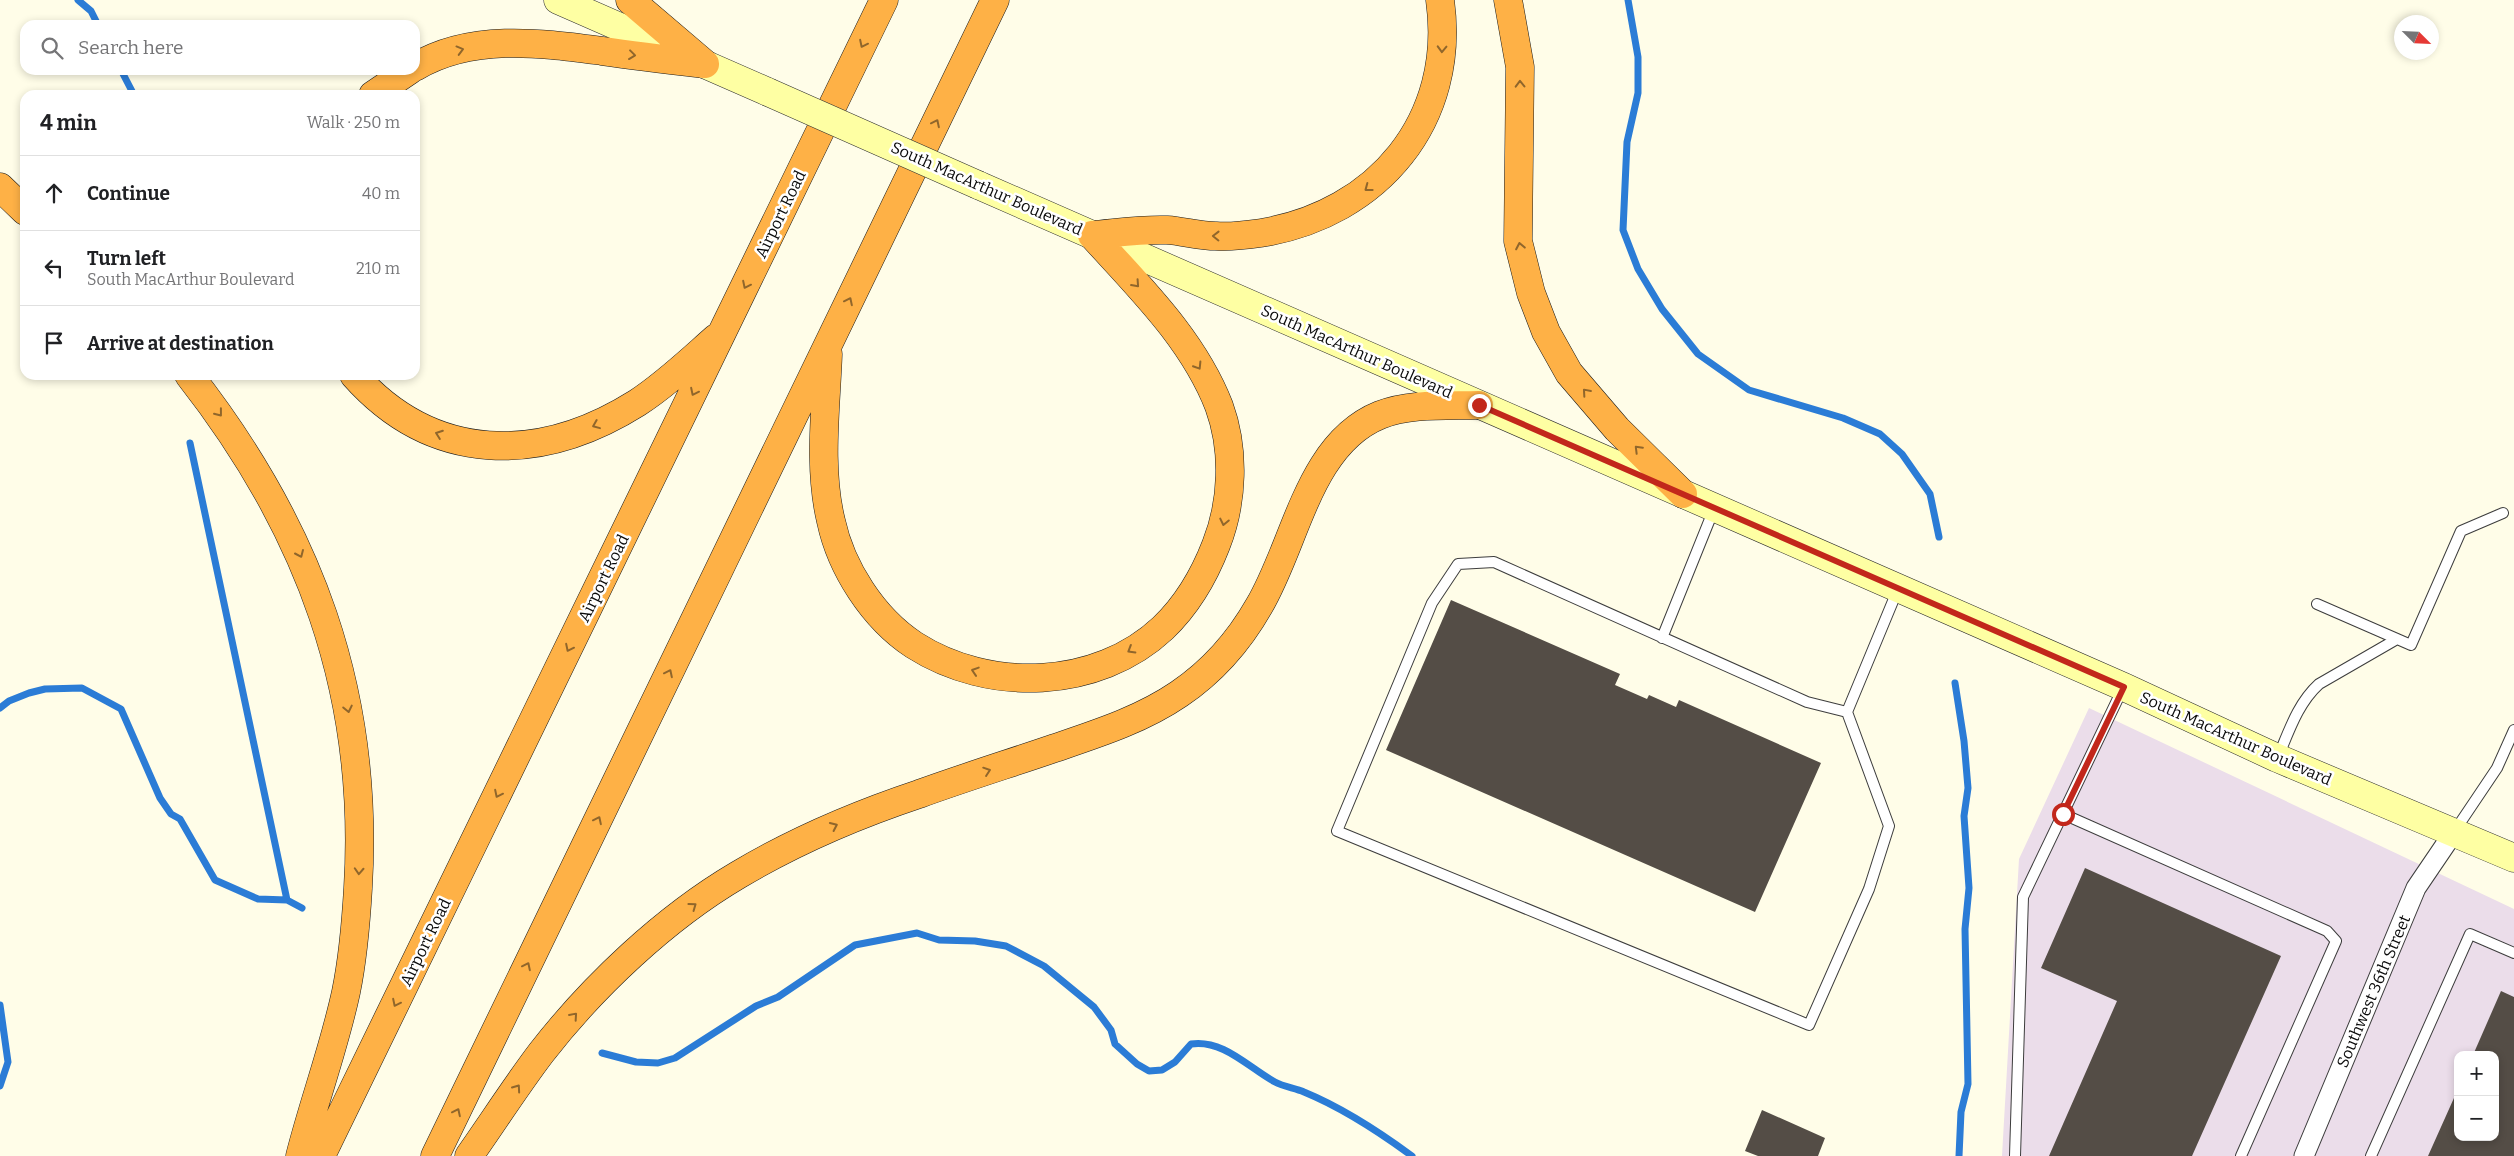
<!DOCTYPE html>
<meta charset="utf-8">
<style>
:root{--surface:#fff;--page:#f2f2f2;--text:#202124;--muted:#757577;--line:#e0e0e0}
body{margin:0;font-family:Bitter,serif;background:var(--page);color:var(--text)}
.controls{position:absolute;right:15px;bottom:15px;display:grid;overflow:hidden;border-radius:10px;box-shadow:0 2px 8px #0003}
.controls button{width:45px;height:45px;display:grid;place-items:center;padding:0;border:0;border-bottom:1px solid var(--line);background:var(--surface);color:var(--text);font:25px sans-serif}
.compass{position:absolute;left:2394px;top:15px;width:45px;height:45px;border-radius:50%;background:var(--surface);box-shadow:0 2px 8px #0003;rotate:114deg}
.stop{position:absolute;width:15px;height:15px;margin:-11px;border:4px solid #c2271b;border-radius:50%;background:#fff}
.stop.end{background:#c2271b;border-color:#fff;box-shadow:0 1px 5px #0008}
.list{margin:0;padding:0;list-style:none}
h2{display:flex;justify-content:space-between;align-items:center;height:65px;margin:0;padding:0 20px;font-size:21px}
h2 small{font-size:16px;font-weight:400;color:var(--muted)}
.list li{display:grid;grid-template-columns:32px 1fr auto;gap:15px;align-items:center;box-sizing:border-box;height:75px;padding:0 20px;border-top:1px solid var(--line)}
.list b{display:block;font-size:19px;white-space:nowrap}
.list p{margin:0;font-size:16px;white-space:nowrap;color:var(--muted)}
.list em{font-size:16px;font-style:normal;color:var(--muted)}
.icon{flex:none;width:28px;height:28px;fill:none;stroke:currentColor;stroke-width:2;stroke-linecap:round;stroke-linejoin:round}
.map{position:relative;flex:none;width:2514px;height:1156px;overflow:hidden}
.search{position:absolute;background:var(--surface);box-shadow:0 2px 8px #0003;left:20px;top:20px;width:400px;height:55px;display:flex;align-items:center;gap:12px;box-sizing:border-box;padding:0 18px;border-radius:15px;color:var(--muted);font-size:19px}
.panel{position:absolute;background:var(--surface);box-shadow:0 2px 8px #0003;left:20px;top:90px;width:400px;height:290px;border-radius:15px}
.map>svg:first-child{display:block}
</style>
<div class="map">
<svg width="2514" height="1156" viewBox="0 0 2514 1156">
<rect width="100%" height="100%" fill="#fffde8"/>
<path fill="#ebddea" fill-rule="evenodd" d="M2089,708L2514,909V1156H2002L2019,859ZM2458,1055H2495V1137H2458Z"/>
<g fill="none" stroke-linecap="round" stroke-linejoin="round">
<path stroke="#2b7cd6" stroke-width="7" d="M78,0L91,11L98,25
M1628,0L1638,57V93L1627,142L1623,230L1638,269L1662,309L1698,354L1749,390L1843,418L1880,434L1902,454L1930,494L1939,537
M121,70L134,95
M190,443L287,900
M1955,683L1964,741L1968,788L1964,816L1969,888L1965,929L1968,1084L1961,1112L1959,1156
M0,708L9,701L29,693L45,689L82,688L121,709L160,798L171,814L180,819L215,880L258,899L287,900L302,908
M0,1005L8,1062L0,1086
M602,1053L636,1062L658,1063L675,1058L756,1006L778,997L855,945L917,933L939,940L975,941L1006,946L1044,966L1094,1007L1111,1030L1115,1044L1137,1064L1149,1071L1162,1070L1175,1062L1191,1044C1223,1039 1249,1068 1275,1082C1284,1087 1295,1088 1304,1092C1343,1108 1378,1131 1412,1156"/>
</g>
<path fill="#544d46" d="M1451,600L1620,674L1615,685L1647,699L1649,695L1676,707L1679,700L1821,763L1755,912L1386,750Z
M2085,868L2281,956L2192,1156H2049L2117,1001L2041,968Z
M2501,991L2514,997V1156H2428L2458,1089V1137H2495V1055H2473Z
M1762,1110L1825,1138L1818,1156H1758L1745,1151Z"/>
<g fill="none" stroke-linecap="round" stroke-linejoin="round">
<g stroke="#3d3d3d" stroke-width="12">
<path id="lane" d="M2317,604L2411,645L2461,531L2503,513
M1662,638L1714,509
M1847,712L1889,826L1869,889L1809,1025L1337,831L1432,603L1458,564L1494,562L1807,702L1847,712L1898,589
M2278,757C2289,731 2298,703 2319,684L2397,639
M2063,814L2327,931L2336,941L2241,1156
M2454,832L2497,768L2514,730
M2015,1156L2023,897L2123,688
M2371,1156L2470,934L2514,953"/>
</g>
<g stroke="#3d3d3d" stroke-width="21">
<path id="street" d="M2304,1156L2416,888L2454,832"/>
</g>
<g stroke="#2c2c2c" stroke-width="29">
<path id="secondary" d="M558,0L768,92
M978,185L2124,687L2277,758L2514,858"/>
</g>
<g stroke="#1b1b1b" stroke-width="29">
<path id="highway" d="M630,0L705,64
M1508,0L1520,67L1518,241L1531,293L1546,332L1569,373L1617,429L1683,494
M415,67C472,33 541,43 602,51C637,56 671,60 705,64
M373,95L410,70
M0,187L25,211
M1092,235C1116,233 1142,229 1167,230C1183,231 1199,236 1216,236C1230,237 1247,235 1261,233C1378,214 1457,120 1440,0
M828,354C826,408 818,468 831,521C841,568 873,618 914,645C989,693 1097,690 1163,628C1187,605 1204,576 1216,545C1233,502 1235,450 1219,406C1193,339 1139,287 1092,235
M189,375C309,528 370,692 358,888C356,922 353,958 346,992C334,1048 314,1101 300,1156
M354,375C433,464 540,464 637,403C665,385 691,360 716,338
M321,1156L884,0
M435,1156L995,0
M469,1156C493,1122 516,1086 541,1053C593,986 665,918 738,875C795,841 856,815 919,794C963,778 1008,764 1052,749C1096,734 1141,720 1179,694C1213,671 1239,641 1259,606C1296,544 1308,444 1380,415C1410,403 1448,406 1479,405"/>
</g>
<use href="#lane" stroke="#fff" stroke-width="10"/>
<use href="#street" stroke="#fff" stroke-width="19"/>
<use href="#secondary" stroke="#feffa3" stroke-width="28"/>
<use href="#highway" stroke="#feb146" stroke-width="28"/>
<g stroke="#2c2c2c" stroke-width="29" stroke-linecap="butt">
<path id="secondary-bridge" d="M768,92L978,185"/>
</g>
<use href="#secondary-bridge" stroke="#feffa3" stroke-width="28"/>
</g>
<defs><path id="oneway-chevron" d="M-2-3.5L2.5 0L-2 3.5" fill="none" stroke-width="1.6" stroke-linecap="round" stroke-linejoin="round" transform="scale(1.25)"/></defs>
<g stroke="#90662b">
<use href="#oneway-chevron" transform="translate(863 44) rotate(116)"/>
<use href="#oneway-chevron" transform="translate(1442 49) rotate(92)"/>
<use href="#oneway-chevron" transform="translate(460 50) rotate(-15)"/>
<use href="#oneway-chevron" transform="translate(632 55) rotate(7)"/>
<use href="#oneway-chevron" transform="translate(1520 84) rotate(-91)"/>
<use href="#oneway-chevron" transform="translate(936 123) rotate(-64)"/>
<use href="#oneway-chevron" transform="translate(1368 188) rotate(143)"/>
<use href="#oneway-chevron" transform="translate(1216 236) rotate(-179)"/>
<use href="#oneway-chevron" transform="translate(1520 246) rotate(-101)"/>
<use href="#oneway-chevron" transform="translate(1136 284) rotate(48)"/>
<use href="#oneway-chevron" transform="translate(746 285) rotate(116)"/>
<use href="#oneway-chevron" transform="translate(849 301) rotate(-64)"/>
<use href="#oneway-chevron" transform="translate(1198 366) rotate(58)"/>
<use href="#oneway-chevron" transform="translate(694 392) rotate(116)"/>
<use href="#oneway-chevron" transform="translate(1586 392) rotate(-131)"/>
<use href="#oneway-chevron" transform="translate(219 413) rotate(52)"/>
<use href="#oneway-chevron" transform="translate(596 425) rotate(158)"/>
<use href="#oneway-chevron" transform="translate(439 434) rotate(-160)"/>
<use href="#oneway-chevron" transform="translate(1638 449) rotate(-135)"/>
<use href="#oneway-chevron" transform="translate(1224 522) rotate(102)"/>
<use href="#oneway-chevron" transform="translate(300 554) rotate(66)"/>
<use href="#oneway-chevron" transform="translate(569 648) rotate(116)"/>
<use href="#oneway-chevron" transform="translate(1131 650) rotate(149)"/>
<use href="#oneway-chevron" transform="translate(975 671) rotate(-162)"/>
<use href="#oneway-chevron" transform="translate(669 673) rotate(-64)"/>
<use href="#oneway-chevron" transform="translate(348 709) rotate(78)"/>
<use href="#oneway-chevron" transform="translate(987 771) rotate(-19)"/>
<use href="#oneway-chevron" transform="translate(498 794) rotate(116)"/>
<use href="#oneway-chevron" transform="translate(598 820) rotate(-64)"/>
<use href="#oneway-chevron" transform="translate(834 826) rotate(-25)"/>
<use href="#oneway-chevron" transform="translate(359 871) rotate(93)"/>
<use href="#oneway-chevron" transform="translate(693 906) rotate(-36)"/>
<use href="#oneway-chevron" transform="translate(527 966) rotate(-64)"/>
<use href="#oneway-chevron" transform="translate(396 1003) rotate(116)"/>
<use href="#oneway-chevron" transform="translate(574 1016) rotate(-49)"/>
<use href="#oneway-chevron" transform="translate(517 1088) rotate(-55)"/>
<use href="#oneway-chevron" transform="translate(457 1112) rotate(-64)"/>
</g>
<g fill="none" stroke-linecap="round" stroke-linejoin="round">
<path stroke="#c2271b" stroke-width="6" d="M1479,405L2124,687L2063,814"/>
</g>
<g text-anchor="middle" stroke-width="5" stroke-linejoin="round" paint-order="stroke">
<g font-size="16" fill="#0a0a0a" stroke="#fff">
<text transform="translate(987 188) rotate(24)" y="6">South MacArthur Boulevard</text>
<text transform="translate(780 214) rotate(-64)" y="6">Airport Road</text>
<text transform="translate(1357 351) rotate(24)" y="6">South MacArthur Boulevard</text>
<text transform="translate(603 578) rotate(-64)" y="6">Airport Road</text>
<text transform="translate(2236 738) rotate(24)" y="6">South MacArthur Boulevard</text>
<text transform="translate(425 942) rotate(-64)" y="6">Airport Road</text>
<text transform="translate(2373 991) rotate(-67)" y="6">Southwest 36th Street</text>
</g>
</g>
</svg>
<div class="controls">
<button>+</button>
<button>−</button>
</div>
<svg class="compass" viewBox="-18 -18 36 36"><path d="M0-13l5 13h-10z" fill="#e53935"/><path d="M0 13l5-13h-10z" fill="#757577"/></svg>
<div class="stop" style="left:2063px;top:814px"></div>
<div class="stop end" style="left:1479px;top:405px"></div>
<div class="search"><svg class="icon" aria-label="search" viewBox="0 0 24 24"><circle cx="10" cy="10" r="6"/><path d="M15 15l6 6"/></svg>Search here</div>
<section class="panel">
<h2>4 min<small>Walk · 250 m</small></h2>
<ul class="list">
<li><svg class="icon" aria-label="ahead" viewBox="0 0 24 24"><path d="M12 20V5M6 11l6-6 6 6"/></svg><div><b>Continue</b></div><em>40 m</em></li>
<li><svg class="icon" aria-label="left" viewBox="0 0 24 24"><path d="M17 20v-9H6M10 6l-5 5 5 5"/></svg><div><b>Turn left</b><p>South MacArthur Boulevard</p></div><em>210 m</em></li>
<li><svg class="icon" aria-label="arrive" viewBox="0 0 24 24"><path d="M6 21V4h12l-3 4 3 4H6"/></svg><div><b>Arrive at destination</b></div></li>
</ul>
</section>
</div>
